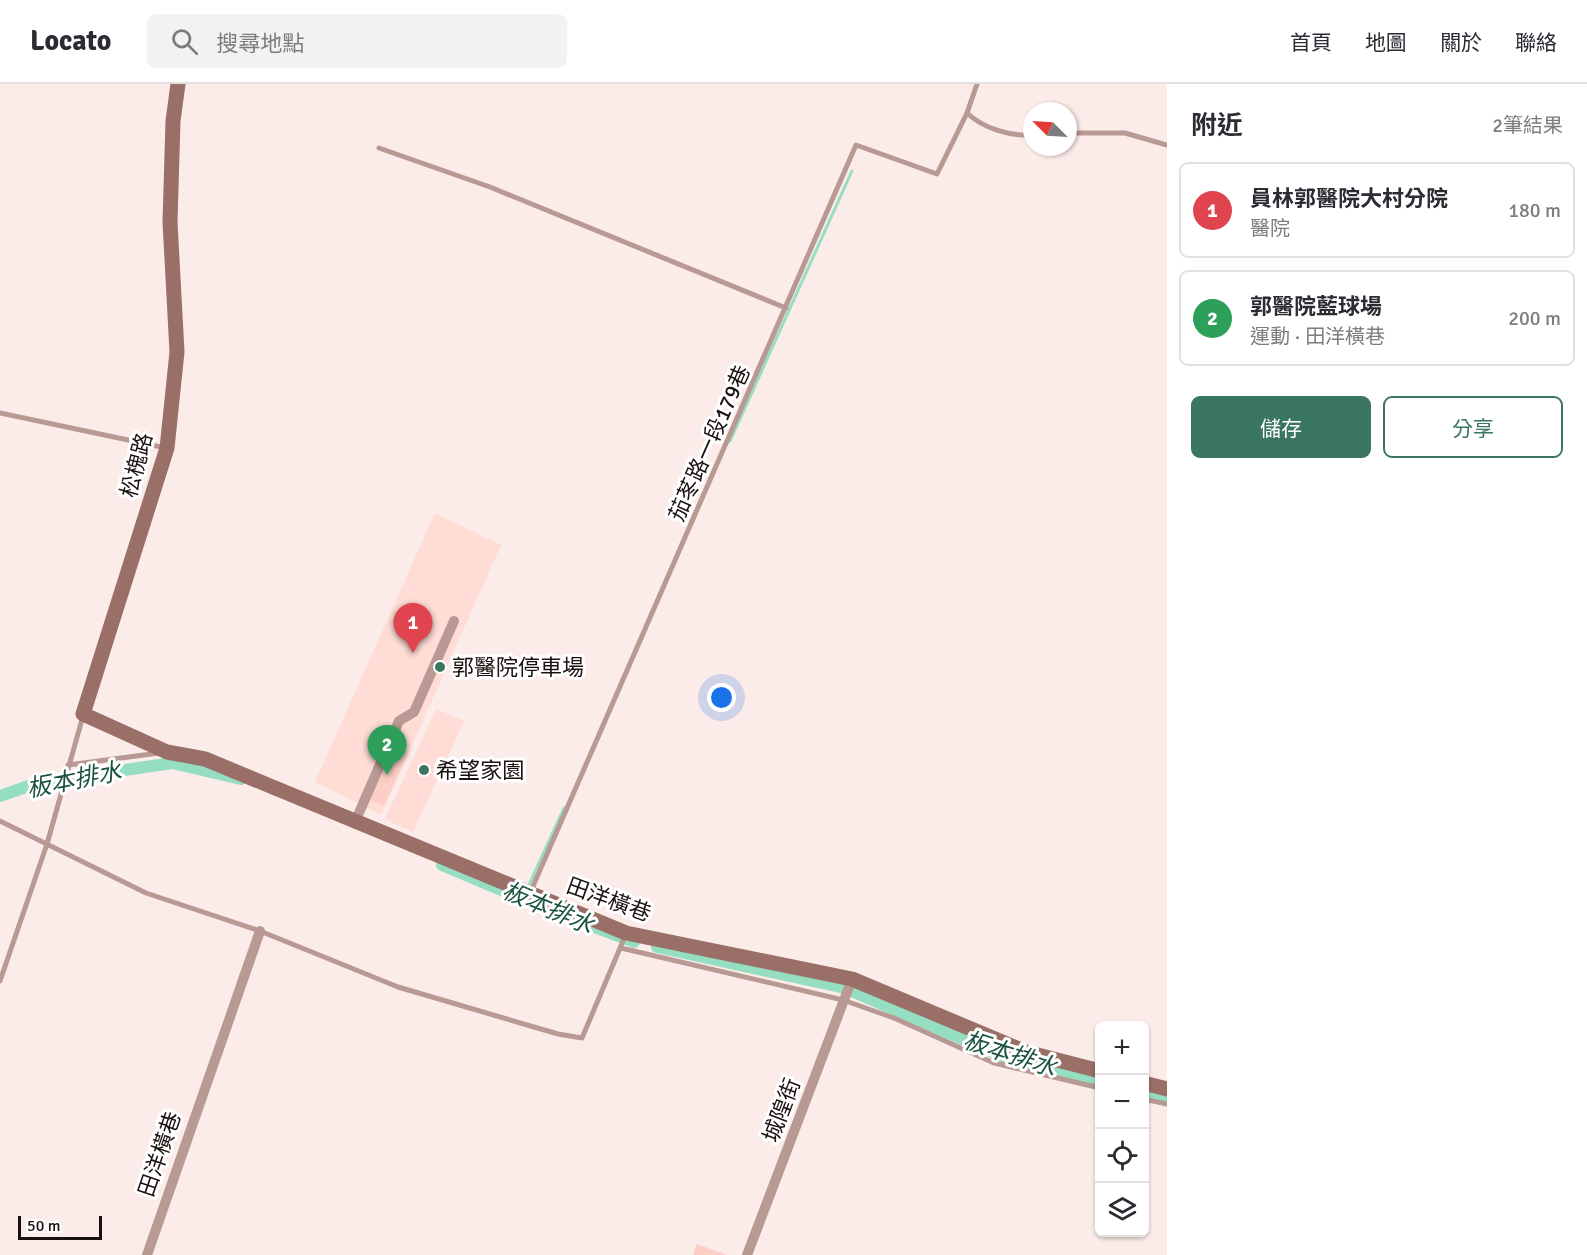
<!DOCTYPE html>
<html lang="zh-TW">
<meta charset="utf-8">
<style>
:root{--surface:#fff;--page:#f2f2f3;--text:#2b2b33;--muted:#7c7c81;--line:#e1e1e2;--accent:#3a7660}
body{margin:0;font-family:Signika,"Noto Sans TC",sans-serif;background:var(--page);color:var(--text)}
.controls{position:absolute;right:18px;bottom:18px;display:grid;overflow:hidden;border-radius:9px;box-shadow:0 2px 4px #0004}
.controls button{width:54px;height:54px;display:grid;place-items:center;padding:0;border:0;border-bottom:2px solid var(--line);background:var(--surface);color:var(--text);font:30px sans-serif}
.compass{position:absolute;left:1023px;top:18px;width:54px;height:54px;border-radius:50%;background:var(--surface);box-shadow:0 2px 4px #0004;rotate:294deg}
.scale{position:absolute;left:18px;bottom:15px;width:84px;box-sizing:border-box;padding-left:6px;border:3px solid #19110f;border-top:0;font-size:16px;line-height:21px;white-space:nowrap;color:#19110f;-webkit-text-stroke:4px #fff;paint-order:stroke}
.you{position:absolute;left:722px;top:614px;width:21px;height:21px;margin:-15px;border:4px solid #fff;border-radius:50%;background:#1a73e8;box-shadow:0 0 0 9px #1a73e833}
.badge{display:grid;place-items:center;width:39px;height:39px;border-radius:50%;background:var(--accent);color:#fff;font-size:20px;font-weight:700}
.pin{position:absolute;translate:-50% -50px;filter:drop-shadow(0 2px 3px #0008)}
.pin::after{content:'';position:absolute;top:32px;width:21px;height:18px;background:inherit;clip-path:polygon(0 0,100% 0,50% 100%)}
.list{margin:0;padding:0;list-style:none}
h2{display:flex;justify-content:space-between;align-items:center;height:78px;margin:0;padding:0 24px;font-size:26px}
h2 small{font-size:20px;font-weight:400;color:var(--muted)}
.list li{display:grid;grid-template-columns:39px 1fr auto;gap:18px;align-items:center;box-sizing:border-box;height:96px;margin:0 12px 12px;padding:0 12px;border:2px solid var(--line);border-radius:9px}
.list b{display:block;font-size:22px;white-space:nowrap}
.list p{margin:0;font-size:20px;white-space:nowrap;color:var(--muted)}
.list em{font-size:20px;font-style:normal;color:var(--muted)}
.actions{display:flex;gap:12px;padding:18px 24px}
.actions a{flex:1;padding:14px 0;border:2px solid var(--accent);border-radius:9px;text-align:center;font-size:21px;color:var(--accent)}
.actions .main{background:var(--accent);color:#fff}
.icon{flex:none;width:33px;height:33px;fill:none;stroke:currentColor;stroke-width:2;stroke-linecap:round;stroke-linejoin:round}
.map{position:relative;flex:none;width:1167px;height:1171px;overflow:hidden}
header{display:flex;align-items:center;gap:36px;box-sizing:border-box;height:84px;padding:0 30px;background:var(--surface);border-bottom:2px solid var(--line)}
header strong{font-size:28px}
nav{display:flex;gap:33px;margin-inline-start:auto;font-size:21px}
.search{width:420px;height:54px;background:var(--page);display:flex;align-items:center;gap:15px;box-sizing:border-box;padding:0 21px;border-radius:9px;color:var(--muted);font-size:22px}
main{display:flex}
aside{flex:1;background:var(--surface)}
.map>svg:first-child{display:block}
</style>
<header>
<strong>Locato</strong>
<div class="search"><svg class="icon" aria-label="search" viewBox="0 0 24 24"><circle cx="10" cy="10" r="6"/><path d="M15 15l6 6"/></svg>搜尋地點</div>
<nav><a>首頁</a><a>地圖</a><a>關於</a><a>聯絡</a></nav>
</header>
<main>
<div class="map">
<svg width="1167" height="1171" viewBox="0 0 1167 1171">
<rect width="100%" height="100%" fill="#fcece9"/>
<path fill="#ffdcd6" d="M435,429L501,461L381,731L315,698Z
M436,625L464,637L413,748L385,735Z"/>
<path fill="#fdcec5" d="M389,659L409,668L384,722L366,714Z
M697,1160L727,1171H693Z"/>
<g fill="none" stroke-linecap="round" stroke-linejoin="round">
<path stroke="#96dec2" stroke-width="3" d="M730,357L852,87
M528,803L564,724"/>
<path stroke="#96dec2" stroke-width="12" d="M0,712L37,699L172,679L241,695
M442,781L541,823L634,858
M657,863L845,904L1008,975L1100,996
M1144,1008L1167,1014"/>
<path stroke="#b89993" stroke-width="5" d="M977,0L967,29C984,45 1010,52 1032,51
M1068,49H1125L1167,61
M379,64L490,103L786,224
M0,329L166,364
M68,681L159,669
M0,737L146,809L260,847L398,903L558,950L582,954L626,850
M530,809L856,61L937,90L967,29
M621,864L843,916L894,934L994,979L1100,1004
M0,897L47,760L83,632
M1144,1015L1167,1020"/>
<path stroke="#b89993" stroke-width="10" d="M355,738L399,637L414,628L454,537
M147,1171L260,847
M747,1171L852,895"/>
<path stroke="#9a6f67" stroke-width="15" d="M178,0L173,37L170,138L177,268L167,364L83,630L167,668L205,675L626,849L852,895L1026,968L1100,987
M1144,999L1167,1005"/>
</g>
<g fill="#3a7660" stroke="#fff" stroke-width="2">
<circle cx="440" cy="583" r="6"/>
<circle cx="424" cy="686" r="6"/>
</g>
<g text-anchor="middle" stroke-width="6" stroke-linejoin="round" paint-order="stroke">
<g font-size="22" fill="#19110f" stroke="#fff">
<text transform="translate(709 359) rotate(-66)" y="8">茄苳路一段179巷</text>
<text transform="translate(136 381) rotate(-75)" y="8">松槐路</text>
<text transform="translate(609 815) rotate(20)" y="8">田洋橫巷</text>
<text transform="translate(781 1026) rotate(-69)" y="8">城隍街</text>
<text transform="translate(159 1070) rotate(-71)" y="8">田洋橫巷</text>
</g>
<g font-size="22" fill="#19110f" stroke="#fff" text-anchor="start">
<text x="452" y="591">郭醫院停車場</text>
<text x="436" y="694">希望家園</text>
</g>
<g font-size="24" font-style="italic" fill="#195340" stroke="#fff">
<text transform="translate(74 696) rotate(-11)" y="8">板本排水</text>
<text transform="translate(548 824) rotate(23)" y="8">板本排水</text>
<text transform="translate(1010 970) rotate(18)" y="8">板本排水</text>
</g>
</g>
</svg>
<div class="controls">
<button>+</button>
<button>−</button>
<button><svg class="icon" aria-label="locate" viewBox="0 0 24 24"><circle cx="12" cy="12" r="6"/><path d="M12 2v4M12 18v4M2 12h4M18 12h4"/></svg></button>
<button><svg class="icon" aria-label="layers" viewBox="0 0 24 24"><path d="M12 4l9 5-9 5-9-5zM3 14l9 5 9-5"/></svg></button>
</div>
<svg class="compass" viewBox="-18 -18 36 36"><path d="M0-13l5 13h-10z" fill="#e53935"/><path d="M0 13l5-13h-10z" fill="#7c7c81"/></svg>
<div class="scale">50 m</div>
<div class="you"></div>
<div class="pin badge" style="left:413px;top:569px;background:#e0444e">1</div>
<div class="pin badge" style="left:387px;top:691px;background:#2e9e5b">2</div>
</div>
<aside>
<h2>附近<small>2筆結果</small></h2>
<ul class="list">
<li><span class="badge" style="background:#e0444e">1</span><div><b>員林郭醫院大村分院</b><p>醫院</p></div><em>180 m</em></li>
<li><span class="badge" style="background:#2e9e5b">2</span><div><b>郭醫院藍球場</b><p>運動 · 田洋橫巷</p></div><em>200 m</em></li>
</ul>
<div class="actions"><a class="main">儲存</a><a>分享</a></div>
</aside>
</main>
